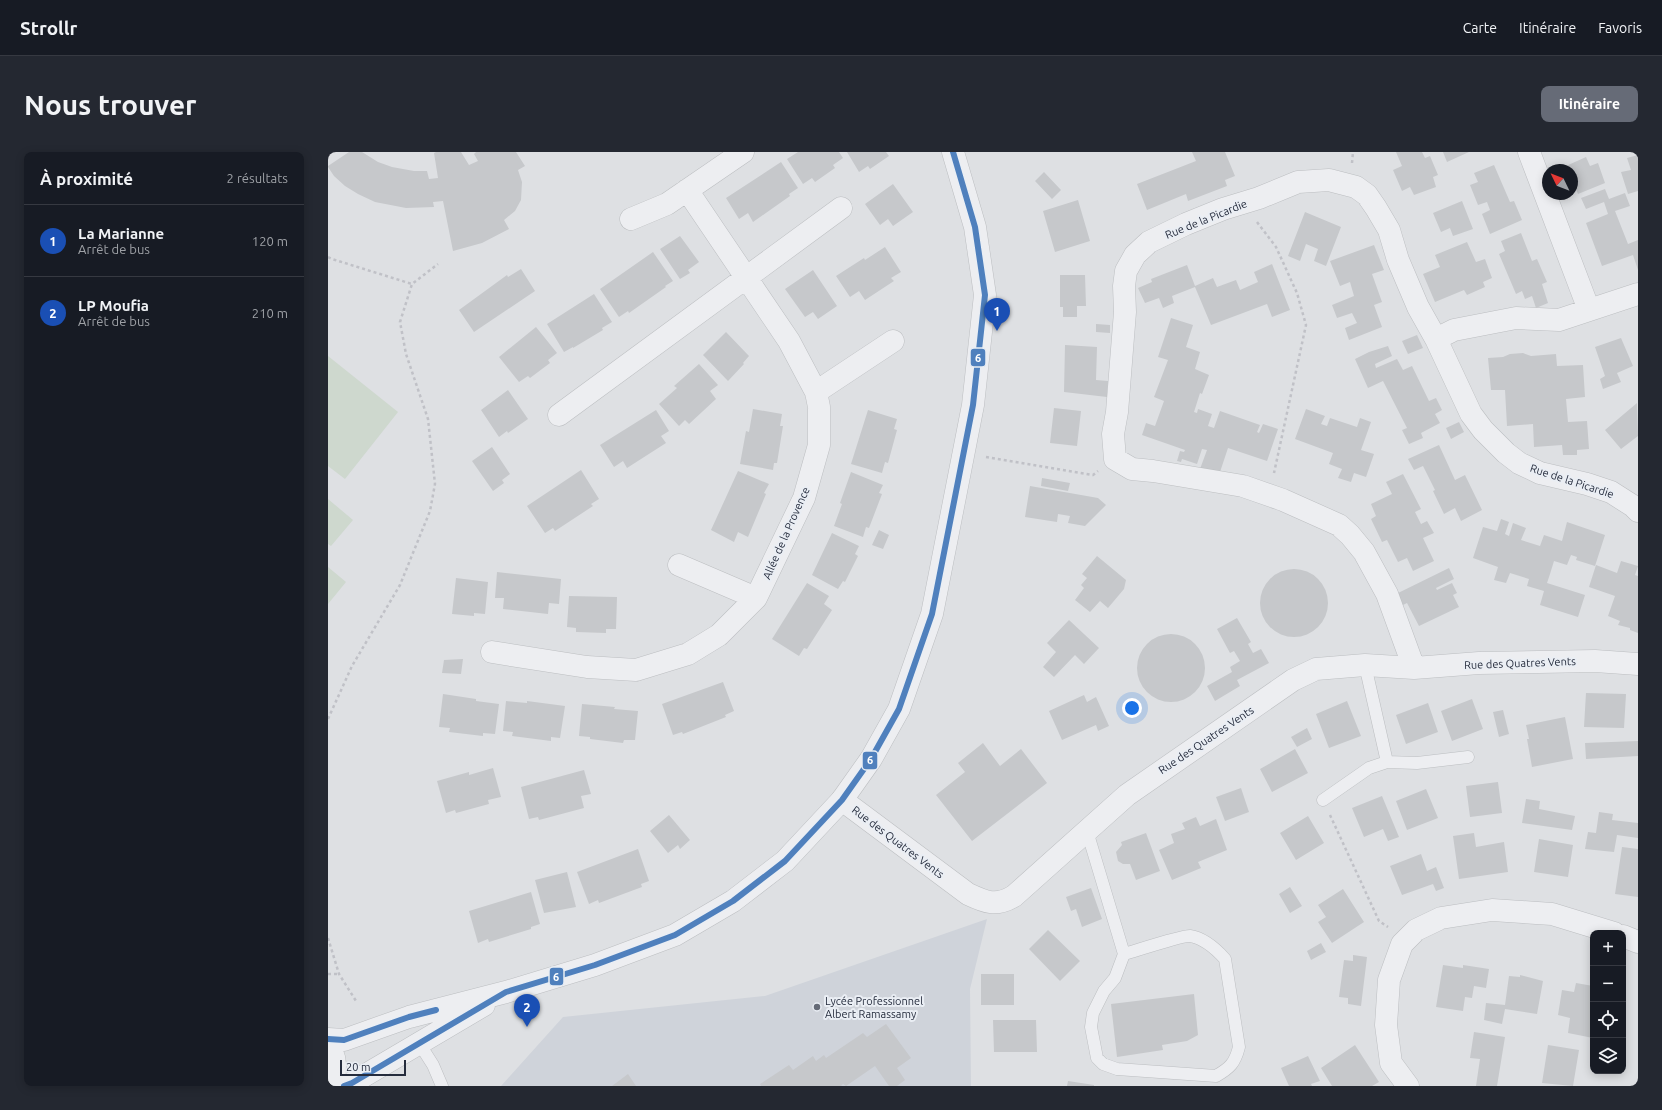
<!DOCTYPE html>
<html lang="fr">
<meta charset="utf-8">
<style>
:root{--surface:#171b24;--page:#242831;--text:#f1f3f6;--muted:#9ea1a6;--line:#363941;--accent:#666b77}
body{margin:0;font-family:Ubuntu,sans-serif;background:var(--page);color:var(--text)}
.controls{position:absolute;right:12px;bottom:12px;display:grid;overflow:hidden;border-radius:8px;box-shadow:0 2px 10px #0003}
.controls button{width:36px;height:36px;display:grid;place-items:center;padding:0;border:0;border-bottom:1px solid var(--line);background:var(--surface);color:var(--text);font:20px sans-serif}
.compass{position:absolute;left:1214px;top:12px;width:36px;height:36px;border-radius:50%;background:var(--surface);box-shadow:0 2px 10px #0003;rotate:313deg}
.scale{position:absolute;left:12px;bottom:10px;width:66px;box-sizing:border-box;padding-left:4px;border:2px solid #252c3d;border-top:0;font-size:11px;line-height:14px;white-space:nowrap;color:#252c3d;-webkit-text-stroke:3px #eaeef4;paint-order:stroke}
.you{position:absolute;left:804px;top:556px;width:14px;height:14px;margin:-10px;border:3px solid #fff;border-radius:50%;background:#1a73e8;box-shadow:0 0 0 6px #1a73e833}
.badge{display:grid;place-items:center;width:26px;height:26px;border-radius:50%;background:var(--accent);color:#fff;font-size:13px;font-weight:700}
.pin{position:absolute;translate:-50% -33px;filter:drop-shadow(0 1px 2px #0008)}
.pin::after{content:'';position:absolute;top:21px;width:14px;height:12px;background:inherit;clip-path:polygon(0 0,100% 0,50% 100%)}
.list{margin:0;padding:0;list-style:none}
h2{display:flex;justify-content:space-between;align-items:center;height:52px;margin:0;padding:0 16px;font-size:17px}
h2 small{font-size:13px;font-weight:400;color:var(--muted)}
.list li{display:grid;grid-template-columns:26px 1fr auto;gap:12px;align-items:center;box-sizing:border-box;height:72px;padding:0 16px;border-top:1px solid var(--line)}
.list b{display:block;font-size:15px;white-space:nowrap}
.list p{margin:0;font-size:13px;white-space:nowrap;color:var(--muted)}
.list em{font-size:13px;font-style:normal;color:var(--muted)}
.icon{flex:none;width:22px;height:22px;fill:none;stroke:currentColor;stroke-width:2;stroke-linecap:round;stroke-linejoin:round}
.map{position:relative;flex:none;width:1310px;height:934px;overflow:hidden;border-radius:8px}
header{display:flex;align-items:center;gap:24px;box-sizing:border-box;height:56px;padding:0 20px;background:var(--surface);border-bottom:1px solid var(--line)}
header strong{font-size:19px}
nav{display:flex;gap:22px;margin-inline-start:auto;font-size:14px}
.intro{display:flex;align-items:center;justify-content:space-between;box-sizing:border-box;height:96px;padding:0 24px}
h1{margin:0;font-size:28px}
.button{padding:10px 18px;border-radius:8px;background:var(--accent);color:#fff;font-size:14px;font-weight:700}
main{display:flex;gap:24px;padding:0 24px}
aside{flex:1;background:var(--surface);border-radius:8px;box-shadow:0 2px 10px #0003}
.map>svg:first-child{display:block}
</style>
<header>
<strong>Strollr</strong>
<nav><a>Carte</a><a>Itinéraire</a><a>Favoris</a></nav>
</header>
<div class="intro"><h1>Nous trouver</h1><a class="button">Itinéraire</a></div>
<main>
<aside>
<h2>À proximité<small>2 résultats</small></h2>
<ul class="list">
<li><span class="badge" style="background:#1a4fb4">1</span><div><b>La Marianne</b><p>Arrêt de bus</p></div><em>120 m</em></li>
<li><span class="badge" style="background:#1a4fb4">2</span><div><b>LP Moufia</b><p>Arrêt de bus</p></div><em>210 m</em></li>
</ul>
</aside>
<div class="map">
<svg width="1310" height="934" viewBox="0 0 1310 934">
<rect width="100%" height="100%" fill="#dee0e3"/>
<path fill="#cfd3da" d="M659,767L642,837L643,934H173L235,865L437,844Z"/>
<path fill="#ced8ce" d="M0,204L70,260L17,327L0,314Z
M0,347L25,368L3,394L0,392Z
M0,415L18,430L0,452Z"/>
<path fill="#c6c8cb" d="M21,0H34L50,10L64,15L86,19H99L101,27L110,26L106,1L108,0H133L141,13L150,9L146,2L148,0H188L197,14L190,18L194,30L193,48L187,59L176,68L181,77L154,91L125,99L115,49L105,50L106,55L78,56L47,50L30,42L17,34L6,24L0,15V14Z
M470,0H511L515,6L505,13L507,16L487,30L484,26L475,32L459,7Z
M519,0H558L561,4L542,17L540,14L531,20Z
M864,0H897L907,24L897,28L899,34L860,49L858,42L819,58L809,32L868,9Z
M1068,0H1094L1097,6L1102,4L1110,23L1105,25L1108,35L1086,43L1082,35L1074,39L1065,18L1074,14Z
M1115,0H1141L1119,10Z
M1310,3V39L1300,42L1293,20L1303,18L1299,6Z
M1258,5L1262,14L1270,11L1277,31L1250,42L1244,28V18H1240L1238,14Z
M453,10L470,36L461,42L462,44L425,70L420,61L411,67L398,46Z
M1166,13L1182,50L1186,49L1194,68L1162,82L1154,62L1162,58L1159,50L1150,53L1142,33L1150,30L1146,21Z
M716,20L733,38L724,47L707,29Z
M565,32L585,60L565,74L560,67L552,73L537,52Z
M1277,37L1281,47L1297,41L1302,54L1287,59L1300,92L1310,88V118L1305,103L1274,114L1258,71L1280,62L1276,50L1258,57L1253,46Z
M750,48L762,89L727,100L715,59Z
M1134,49L1145,77L1125,84L1122,76L1113,80L1105,61Z
M977,60L1013,75L998,114L986,109L990,97L978,92L972,109L960,104Z
M1193,81L1204,109L1209,107L1219,130L1214,132L1220,151L1208,156L1204,144L1197,147L1194,139L1188,142L1171,102L1177,99L1173,89Z
M352,84L371,110L360,118L362,121L352,127L332,97Z
M1139,90L1148,110L1157,107L1164,126L1155,130L1157,135L1139,143L1136,138L1107,150L1095,122L1112,115L1107,103Z
M1046,93L1056,118L1044,122L1054,150L1046,153L1054,175L1021,188L1017,176L1029,171L1024,161L1009,166L1004,153L1026,144L1022,130L1012,134L1002,109Z
M557,95L573,120L563,126L566,129L537,148L531,139L522,145L508,124L536,106L537,108Z
M325,100L345,129L337,134L338,135L301,161L300,159L291,165L272,137Z
M944,112L962,158L944,165L939,152L883,173L867,135L844,144L846,151L835,156L831,146L817,151L810,136L824,130L823,127L859,113L867,134L885,126L889,135L908,128L912,138L930,130L926,120Z
M193,117L207,139L146,180L131,158L179,123L180,125Z
M485,118L509,154L490,167L485,160L477,165L457,137Z
M732,123H757L758,154H749V165H735V155H732Z
M266,142L284,170L274,176L275,178L245,196V195L236,200L219,172Z
M843,166L865,173L858,195L872,200L867,217L881,223L874,242L872,241L866,260L869,261L870,257L884,262L880,274L886,276L892,259L932,273L929,280L931,281L935,272L950,277L939,309L900,296L891,323L872,317L879,298L874,297L869,312L854,307L853,310L849,309L852,299L856,300L857,298L814,283L818,271L827,274L836,249L826,245L840,208L830,205Z
M768,172L782,173V181L768,180Z
M208,175L229,201L220,208L222,211L202,226L200,224L191,230L171,205Z
M398,180L421,204L415,211L416,212L400,229L375,203Z
M1089,183L1095,196L1080,202L1074,189Z
M1293,186L1305,214L1289,221L1293,230L1275,237L1272,227L1277,224L1267,195Z
M737,193L769,195L768,228L780,229L779,245L736,240Z
M1060,194L1064,204L1047,212L1048,216L1069,207L1075,218L1084,214L1101,249L1108,246L1114,258L1107,262L1112,271L1093,281L1095,286L1081,292L1074,278L1079,276L1055,229L1040,236L1027,207L1041,200Z
M1195,201L1203,204L1228,202L1229,214L1255,213L1257,245L1238,247L1240,270L1259,269L1261,297L1249,298V303H1235L1234,293L1206,295L1205,272L1179,274L1177,238H1163L1160,206L1175,205L1182,202Z
M371,212L390,233L382,239L388,247L361,272L357,268L351,274L331,252L349,236L346,234Z
M180,238L200,267L180,281L179,279L171,285L153,258Z
M1309,251L1310,284L1293,297L1277,278Z
M726,256L753,259L749,294L722,291Z
M425,257L454,262L452,274H455L449,311H446L445,318L412,312L418,279L421,280Z
M978,257L997,264L993,272L999,274L1002,266L1029,275L1032,266L1043,270L1033,298L1046,302L1038,325L1026,321L1023,330L1010,326L1014,317L1001,312L1005,301L967,287Z
M328,258L341,279L333,284L338,291L299,316L295,309L286,315L272,293Z
M540,258L569,267L566,277L569,278L560,311L557,310L554,321L523,312Z
M1131,270L1136,280L1123,287L1118,276Z
M1111,293L1127,328L1137,323L1154,358L1133,369L1127,356L1116,362L1105,339L1107,338L1095,314L1086,318L1080,307Z
M164,295L182,322L174,328L176,331L165,339L144,309Z
M253,318L271,347L263,352L265,354L227,379L225,376L217,381L199,354Z
M410,319L441,332L436,341L438,342L420,385L410,380L406,390L383,378Z
M523,320L555,333L551,341L554,342L541,376L538,375L535,385L506,374L514,352L512,351Z
M1075,322L1093,357L1087,360L1093,372L1099,369L1106,381L1095,386L1106,409L1085,419L1079,406L1070,410L1059,388L1054,390L1043,367L1048,364L1043,352L1064,342L1058,330Z
M714,326L742,331L740,339L713,334Z
M702,334L770,346L778,353L757,374L740,371L742,364L730,362L729,370L697,365Z
M1173,367L1181,370L1177,382L1181,384L1185,371L1198,376L1193,388L1212,394L1216,383L1234,389L1239,370L1277,383L1267,414L1248,408L1249,405L1243,403L1239,413L1226,409L1222,422L1219,431L1257,443L1250,465L1212,453L1216,439L1199,434L1201,427L1182,421L1178,431L1166,428L1170,415L1145,406L1155,375L1169,379Z
M551,378L561,383L555,397L544,393Z
M504,381L531,394L527,402L530,404L517,430L515,429L510,437L484,423Z
M769,404L798,428L796,437L780,456L772,449L762,460L747,448L756,436L753,433L759,426L754,422Z
M1293,409L1310,414L1307,423L1310,424V481L1302,478V476L1290,473L1292,469L1280,464L1287,444L1261,435L1268,413L1289,421Z
M1121,416L1126,427L1108,436L1109,438L1124,431L1129,441L1125,443L1131,455L1091,474L1079,451L1071,455L1066,443Z
M932 451a34 34 0 1 1 68 0a34 34 0 1 1-68 0Z
M169,420L233,427L231,452L221,451L220,462L175,457L176,446H167Z
M128,426L160,430L157,462L146,461V464L124,462Z
M479,431L501,444L496,452L504,458L479,497L476,496L471,504L444,487Z
M241,444L289,445L288,477H278V481L248,480V476L239,475Z
M909,466L923,490L920,492L925,501L933,497L941,511L909,528L912,534L887,549L879,534L904,520L902,515L912,509L906,499L902,501L889,477Z
M741,468L771,496L756,512L747,503L726,525L715,515L728,500L719,491Z
M809 516a34 34 0 1 1 68 0a34 34 0 1 1-68 0Z
M135,507L133,522L114,521L116,508Z
M395,530L406,559L397,563L398,565L355,582L354,580L345,583L334,552Z
M1258,541L1298,542L1296,576L1256,575Z
M115,542L148,547V549L171,552L167,582L155,581V584L121,580L122,576L111,575Z
M756,543L759,550L768,545L781,574L770,579L768,573L734,588L721,559Z
M1144,547L1155,577L1124,589L1113,559Z
M178,549L199,551V549L237,554L232,586L223,585V589L184,584L185,580L175,579Z
M1019,549L1033,584L1001,596L988,562Z
M1100,551L1110,580L1078,592L1068,563Z
M254,552L287,555L286,557L310,559L307,588H296L295,591L262,587V585L251,584Z
M1175,558L1181,582L1171,585L1165,560Z
M1237,565L1245,607L1204,615L1199,587H1201L1198,573Z
M979,576L984,587L969,595L963,585Z
M1310,589V604L1258,607L1257,591Z
M655,591L672,614L693,597L719,631L644,689L608,643L637,620L630,611Z
M967,597L980,621L944,640L932,617Z
M165,616L173,645L160,648L161,652L128,661L127,658L118,661L109,629L141,620V623Z
M256,618L263,642L253,644L256,656L211,668L210,665L201,667L193,635Z
M1170,630L1174,661L1142,665L1138,634Z
M913,636L921,660L897,669L888,645Z
M1098,637L1110,666L1079,678L1068,649Z
M1054,644L1071,685L1060,689L1055,677L1036,685L1024,656Z
M1198,647L1212,649L1211,657L1247,664L1244,678L1194,671Z
M1271,660L1285,662L1284,668L1310,671V686L1289,683L1286,700L1257,697L1260,680L1268,681Z
M341,663L362,688L352,697L350,693L340,701L322,679Z
M980,664L996,691L968,708L952,681Z
M868,665L872,674L888,667L899,698L870,710L873,716L844,728L831,698L846,691L843,682L857,677L854,671Z
M818,681L832,719L808,728L802,712H795L790,709L788,700L794,693L793,690Z
M1146,681L1148,695L1176,690L1180,720L1131,727L1125,684Z
M1211,687L1245,693L1240,725L1206,720Z
M1294,695L1310,697V745L1287,742Z
M310,697L321,729L313,732L314,735L271,751L270,748L261,752L249,720Z
M1093,702L1099,719L1108,715L1116,736L1108,739L1105,732L1074,743L1062,714Z
M239,720L248,755L216,761L207,728Z
M962,735L974,754L962,761L951,742Z
M763,736L774,767L754,775L748,757L743,759L738,745Z
M1015,737L1036,770L1004,791L990,770L998,765L990,753Z
M203,740L212,772L203,775V777L161,790L160,787L150,791L141,759Z
M720,778L752,809L732,829L701,797Z
M993,791L998,800L983,808L979,799Z
M1025,803L1039,805L1033,854L1020,852V846L1011,845L1016,808L1025,809Z
M1115,813L1135,816V813L1161,817L1158,836L1146,834L1144,846L1137,845L1135,859L1108,855Z
M653,822H686V853H653Z
M1192,823L1215,829L1209,862L1177,857L1174,872L1156,868L1158,851L1177,853L1181,824L1192,825Z
M1248,831L1265,834V886L1240,881L1242,866L1230,863L1234,838L1246,840Z
M866,842L870,883L859,889L834,893L835,898L789,905L783,852Z
M665,868H708L709,900H666Z
M558,872L583,906L569,916L577,928L569,934H561L547,914L518,934L515,932L513,934H433L432,932L461,913L465,918L485,904L488,909L496,903L498,906L535,881L539,885Z
M1146,880L1177,885L1169,934H1148L1152,907L1142,906Z
M1027,893L1051,930L1044,934H1004L993,916Z
M1220,893L1251,898L1245,934L1214,931Z
M980,904L992,929L983,932L984,934H961L953,916Z
M300,922L308,934H284Z
M740,929L766,933V934H739Z"/>
<g fill="none" stroke-linecap="round" stroke-linejoin="round">
<g stroke="#bcbec1" stroke-width="13">
<path id="service" d="M1037,513L1059,610
M995,648L1041,616L1059,610L1089,611L1140,605
M759,679L796,802L787,826L776,839L765,861L763,875L769,906L775,912L789,917L888,924C902,916 907,911 911,895L897,807C888,797 876,786 862,784C855,783 807,799 796,802
M91,891L105,913L114,934"/>
</g>
<g stroke="#bcbec1" stroke-width="23">
<path id="minor" d="M1201,0L1261,158
M303,67L339,52L415,0
M1108,187L1126,178L1188,166L1231,168L1310,142
M488,240L565,189
M231,263L513,56
M351,413L428,446
M164,500L259,515L308,518L360,502L391,483L428,446L476,346L491,293V255L488,240L461,189L359,38
M1086,516L1059,442L1036,400L1022,383L1011,373L955,348L915,334L825,319L804,317L787,307L785,282L789,260L797,160L796,134L798,119L807,103L821,90L858,72L895,57L931,46L970,30L1001,28L1028,35L1039,43L1048,56L1061,78L1070,108L1090,155L1108,187L1143,262L1155,278L1178,301L1191,311L1212,321L1259,332L1283,340L1305,354L1310,359
M514,648L640,742C657,750 668,755 686,744L799,643L965,528L988,517L1037,513L1086,516L1151,511L1267,509L1310,512
M1295,784L1310,790
M1080,934L1063,911L1058,873L1061,828L1074,792L1088,778L1113,766L1164,758L1224,762L1286,781"/>
</g>
<g stroke="#bcbec1" stroke-width="23">
<path id="tertiary" d="M0,887L16,888L81,865L178,840L267,813L347,783L405,749L457,709L514,648L543,607L571,557L604,462L645,253L657,143L647,75L625,0
M0,894C10,905 7,920 5,934
M16,934L24,931L156,853"/>
</g>
<path stroke="#c0c1c7" stroke-width="2.5" stroke-dasharray="3 3" stroke-linecap="butt" d="M1024,11L1025,0
M929,70L948,95L969,141L978,173L946,321
M0,105L4,107L84,132
M658,305L765,323L770,319
M0,567L24,514L72,433L102,359L107,332L100,267L78,202L72,170L84,132L110,112
M1002,663L1051,769L1060,775
M0,786L11,822L28,849
M0,822H11"/>
<use href="#service" stroke="#edeef1" stroke-width="12"/>
<use href="#minor" stroke="#edeef1" stroke-width="22"/>
<use href="#tertiary" stroke="#edeef1" stroke-width="22"/>
<g stroke="#eaeef4" stroke-width="9">
<path id="bus-1" d="M0,887L16,888L81,865L108,858
M16,934L24,931L178,840L267,813L347,783L405,749L457,709L514,648L543,607L571,557L604,462L645,253L657,143L647,75L625,0"/>
</g>
<use href="#bus-1" stroke="#4f80bd" stroke-width="6"/>
</g>
<circle fill="#666b77" stroke="#eaeef4" stroke-width="1.5" cx="489" cy="855" r="4"/>
<g text-anchor="middle" stroke-width="4" stroke-linejoin="round" paint-order="stroke">
<g font-size="11" fill="#252c3d" stroke="#eaeef4">
<text transform="translate(878 67) rotate(-22)" y="4">Rue de la Picardie</text>
<text transform="translate(1244 329) rotate(18)" y="4">Rue de la Picardie</text>
<text transform="translate(458 381) rotate(-66)" y="4">Allée de la Provence</text>
<text transform="translate(1192 511) rotate(-2)" y="4">Rue des Quatres Vents</text>
<text transform="translate(878 588) rotate(-34)" y="4">Rue des Quatres Vents</text>
<text transform="translate(570 690) rotate(37)" y="4">Rue des Quatres Vents</text>
</g>
<g font-size="11" fill="#252c3d" stroke="#eaeef4" text-anchor="start">
<text x="497" y="853">Lycée Professionnel<tspan x="497" dy="13">Albert Ramassamy</tspan></text>
</g>
</g>
<g stroke="#eaeef4" stroke-width="1.5">
<rect x="642" y="196" width="16" height="19" rx="4" fill="#4f80bd"/>
<rect x="534" y="599" width="16" height="19" rx="4" fill="#4f80bd"/>
<rect x="221" y="815" width="15" height="19" rx="4" fill="#4f80bd"/>
</g>
<g font-size="11" text-anchor="middle" font-weight="bold" fill="#fff">
<text x="650" y="210">6</text>
<text x="542" y="612">6</text>
<text x="228" y="829">6</text>
</g>
</svg>
<div class="controls">
<button>+</button>
<button>−</button>
<button><svg class="icon" aria-label="locate" viewBox="0 0 24 24"><circle cx="12" cy="12" r="6"/><path d="M12 2v4M12 18v4M2 12h4M18 12h4"/></svg></button>
<button><svg class="icon" aria-label="layers" viewBox="0 0 24 24"><path d="M12 4l9 5-9 5-9-5zM3 14l9 5 9-5"/></svg></button>
</div>
<svg class="compass" viewBox="-18 -18 36 36"><path d="M0-13l5 13h-10z" fill="#e53935"/><path d="M0 13l5-13h-10z" fill="#9ea1a6"/></svg>
<div class="scale">20 m</div>
<div class="you"></div>
<div class="pin badge" style="left:669px;top:179px;background:#1a4fb4">1</div>
<div class="pin badge" style="left:199px;top:875px;background:#1a4fb4">2</div>
</div>
</main>
